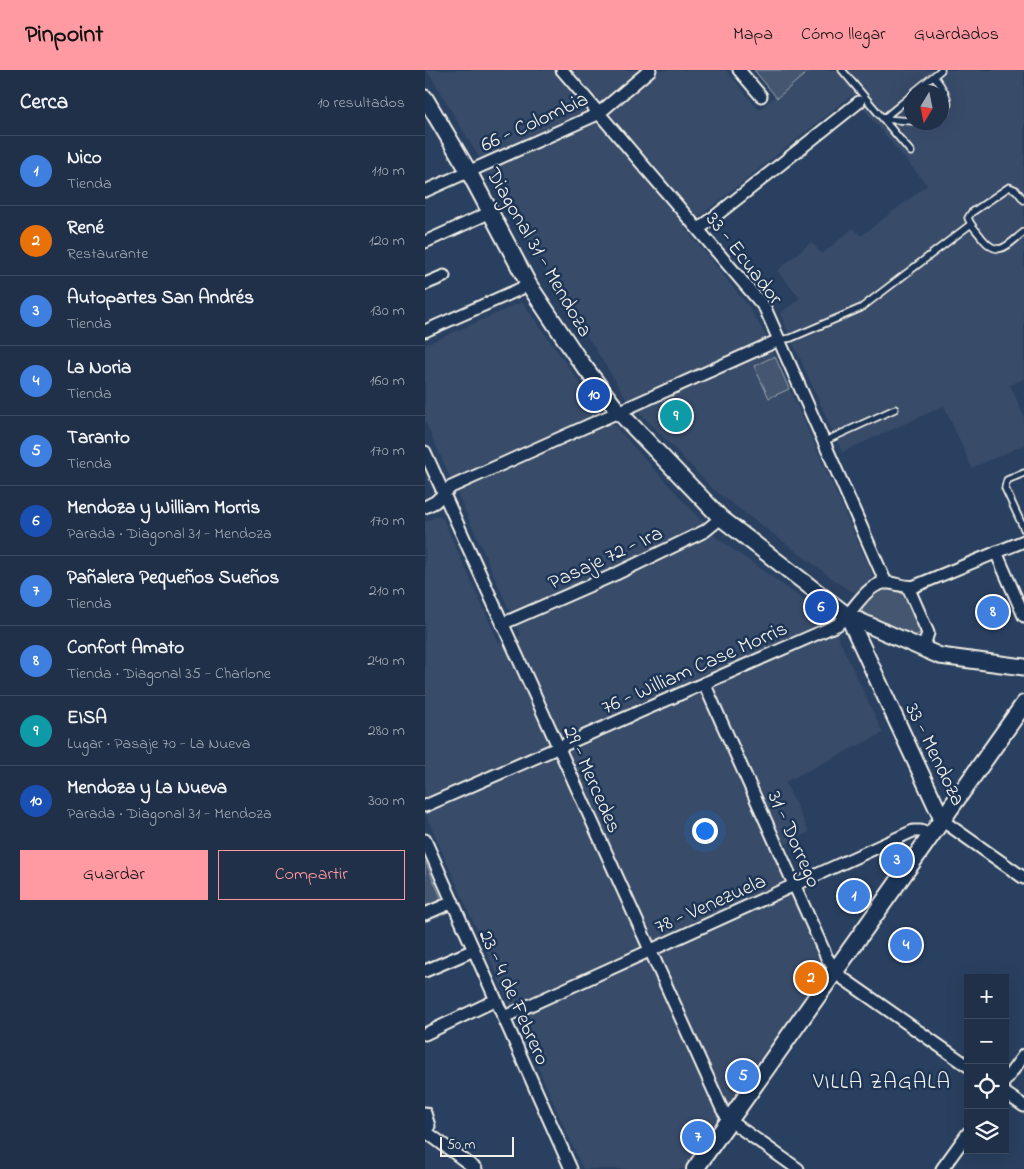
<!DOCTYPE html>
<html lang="es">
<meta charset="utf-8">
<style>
:root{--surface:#203048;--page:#2d3c52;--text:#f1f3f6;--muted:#a2a9b4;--line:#3d4b60;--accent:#ff9aa2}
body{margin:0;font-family:"Indie Flower",sans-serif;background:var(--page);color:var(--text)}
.controls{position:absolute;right:15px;bottom:15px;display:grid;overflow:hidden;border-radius:0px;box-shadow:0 5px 20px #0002}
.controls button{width:45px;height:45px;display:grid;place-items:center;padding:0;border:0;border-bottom:1px solid var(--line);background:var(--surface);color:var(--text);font:25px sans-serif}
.compass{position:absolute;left:479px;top:15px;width:45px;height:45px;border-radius:50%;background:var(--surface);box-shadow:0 5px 20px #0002;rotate:190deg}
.scale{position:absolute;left:15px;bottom:12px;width:74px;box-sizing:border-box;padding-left:5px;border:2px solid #f4f1e8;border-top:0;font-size:14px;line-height:18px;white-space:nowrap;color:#f4f1e8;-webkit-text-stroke:4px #1d3557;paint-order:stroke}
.you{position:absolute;left:279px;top:760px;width:18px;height:18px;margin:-12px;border:4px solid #fff;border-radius:50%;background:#1a73e8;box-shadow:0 0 0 8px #1a73e833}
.badge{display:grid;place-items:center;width:32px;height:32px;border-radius:50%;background:var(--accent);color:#fff;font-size:16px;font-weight:700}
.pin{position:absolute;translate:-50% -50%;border:2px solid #fff;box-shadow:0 1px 5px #0006}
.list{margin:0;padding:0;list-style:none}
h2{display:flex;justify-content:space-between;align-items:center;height:65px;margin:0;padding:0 20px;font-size:21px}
h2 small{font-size:16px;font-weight:400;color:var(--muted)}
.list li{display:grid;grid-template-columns:32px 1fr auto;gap:15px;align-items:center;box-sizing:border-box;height:70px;padding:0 20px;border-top:1px solid var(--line)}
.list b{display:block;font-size:19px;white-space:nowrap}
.list p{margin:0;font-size:16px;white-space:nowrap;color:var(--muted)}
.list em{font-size:16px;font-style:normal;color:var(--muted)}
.actions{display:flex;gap:10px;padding:15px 20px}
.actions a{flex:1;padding:11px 0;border:1px solid var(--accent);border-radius:0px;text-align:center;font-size:18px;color:var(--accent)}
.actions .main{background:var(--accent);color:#111}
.icon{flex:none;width:28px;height:28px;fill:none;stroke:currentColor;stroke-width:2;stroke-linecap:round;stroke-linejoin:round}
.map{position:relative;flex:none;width:599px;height:1099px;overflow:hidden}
header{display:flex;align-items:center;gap:30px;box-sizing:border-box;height:70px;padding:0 25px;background:var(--accent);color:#111}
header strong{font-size:24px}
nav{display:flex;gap:28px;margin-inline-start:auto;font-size:18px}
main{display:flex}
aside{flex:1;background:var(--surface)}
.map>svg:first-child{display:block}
</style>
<header>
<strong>Pinpoint</strong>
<nav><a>Mapa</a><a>Cómo llegar</a><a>Guardados</a></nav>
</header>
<main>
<aside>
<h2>Cerca<small>10 resultados</small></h2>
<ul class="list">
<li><span class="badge" style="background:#3f7fe0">1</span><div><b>Nico</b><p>Tienda</p></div><em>110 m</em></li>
<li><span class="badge" style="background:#e8710a">2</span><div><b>René</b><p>Restaurante</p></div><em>120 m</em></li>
<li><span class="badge" style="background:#3f7fe0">3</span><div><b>Autopartes San Andrés</b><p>Tienda</p></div><em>130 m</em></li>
<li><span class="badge" style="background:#3f7fe0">4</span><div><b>La Noria</b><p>Tienda</p></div><em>160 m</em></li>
<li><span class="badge" style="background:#3f7fe0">5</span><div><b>Taranto</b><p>Tienda</p></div><em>170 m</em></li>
<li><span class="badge" style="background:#1a4fb4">6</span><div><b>Mendoza y William Morris</b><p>Parada · Diagonal 31 - Mendoza</p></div><em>170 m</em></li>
<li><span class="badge" style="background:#3f7fe0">7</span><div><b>Pañalera Pequeños Sueños</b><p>Tienda</p></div><em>210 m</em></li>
<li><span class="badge" style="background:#3f7fe0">8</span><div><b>Confort Amato</b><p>Tienda · Diagonal 35 - Charlone</p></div><em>240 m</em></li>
<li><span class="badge" style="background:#0f9aa8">9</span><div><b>EISA</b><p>Lugar · Pasaje 70 - La Nueva</p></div><em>280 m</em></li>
<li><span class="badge" style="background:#1a4fb4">10</span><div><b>Mendoza y La Nueva</b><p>Parada · Diagonal 31 - Mendoza</p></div><em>300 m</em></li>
</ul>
<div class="actions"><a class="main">Guardar</a><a>Compartir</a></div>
</aside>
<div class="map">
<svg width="599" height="1099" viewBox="0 0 599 1099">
<rect width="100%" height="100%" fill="#2a4060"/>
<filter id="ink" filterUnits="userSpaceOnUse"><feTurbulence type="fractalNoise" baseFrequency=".02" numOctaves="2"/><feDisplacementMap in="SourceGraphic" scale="10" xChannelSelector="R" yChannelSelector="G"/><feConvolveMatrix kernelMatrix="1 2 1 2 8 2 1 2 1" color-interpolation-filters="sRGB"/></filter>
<g filter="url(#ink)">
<path fill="#374c69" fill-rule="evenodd" d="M2,0H301L334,40L381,0H599V309L585,315L599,346V375L547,398L519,336L417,382L355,244L375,228L352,201L386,172L397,184L428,158L436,166L502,115L427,25L260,158L324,237L342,268L448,506L432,523L423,520L289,420L201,328L124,205ZM487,22H516V52H487Z
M97,232L170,334L292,468L404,548L458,663L360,712L384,762L348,781L399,902L259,1099H158L0,743V452L12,446L18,449L74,573L96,566L0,351V275Z"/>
<path fill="#445771" stroke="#9ca4ac" d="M329,0H385L352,28Z
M350,286L364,319L344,328L329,296Z
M459,518C485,519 489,541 497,562L488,567L441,546L437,541L438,534L451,521Z
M0,791L17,830L0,837Z"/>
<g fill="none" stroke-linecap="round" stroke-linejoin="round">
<g stroke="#f4f1e8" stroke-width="9">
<path id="service" d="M417,0L486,82
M509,6C518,19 531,33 516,47
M489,22L516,0
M458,49L487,25
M458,49L487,51
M599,130L591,120L584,117L546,143L543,148C546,156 552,161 557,168C574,189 582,175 599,162
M354,270L366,268L436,238L546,154
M400,371L470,339
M599,403L582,410L580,418L599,459"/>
</g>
<g stroke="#f4f1e8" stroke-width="15">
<path id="minor" d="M137,0L340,238L461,513
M314,0L336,26
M0,121L173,44L225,0
M274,159L434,32
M0,172L66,142
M0,214L19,206
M0,261L104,215
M0,382L297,1039L304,1050L373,1099
M0,437L10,432L26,417L354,270
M571,482L599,546
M483,517L503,563L498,579
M77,554L191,504L280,461L296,448
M279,613L402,888L416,907L543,996
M0,736L412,555C428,543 439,517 458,513C469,511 479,519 490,516L599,471
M518,751L599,808
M0,770L146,1099
M0,844L28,832
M0,901L49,880
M79,947L488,761H496L507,766
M0,964L71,930
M580,1011L599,985
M580,1023L599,1036
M0,1043L4,1056L0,1061L51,1099
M517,1099L543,1063"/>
</g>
<g stroke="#f4f1e8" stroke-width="19">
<path id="tertiary" d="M0,28L44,102L104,215L152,287L193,341L296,448L423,546L515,586L599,597
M423,546L518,751"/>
</g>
<g stroke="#f4f1e8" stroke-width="20">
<path id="secondary" d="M270,1099L599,634"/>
</g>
<use href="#service" stroke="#1d3557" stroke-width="5.5"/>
<use href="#minor" stroke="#1d3557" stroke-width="11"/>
<use href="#tertiary" stroke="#1d3557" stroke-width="15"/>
<use href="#secondary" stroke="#1d3557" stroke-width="16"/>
</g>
</g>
<g text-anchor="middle" stroke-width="5" stroke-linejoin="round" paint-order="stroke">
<g font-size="21" fill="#f4f1e8" stroke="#1d3557">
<text transform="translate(109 51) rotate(-25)" y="7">66 - Colombia</text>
<text transform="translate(115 182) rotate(60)" y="7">Diagonal 31 - Mendoza</text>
<text transform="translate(320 188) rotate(52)" y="7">33 - Ecuador</text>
<text transform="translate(180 487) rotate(-25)" y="7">Pasaje 72 - Ira</text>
<text transform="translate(269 597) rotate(-24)" y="7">76 - William Case Morris</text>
<text transform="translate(511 684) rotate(64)" y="7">33 - Mendoza</text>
<text transform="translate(168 709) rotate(66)" y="7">29 - Mercedes</text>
<text transform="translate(370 769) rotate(66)" y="7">31 - Dorrego</text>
<text transform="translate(285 833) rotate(-24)" y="7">78 - Venezuela</text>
<text transform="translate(90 927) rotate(66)" y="7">23 - 4 de Febrero</text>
</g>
<g font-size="22" letter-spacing="1" fill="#f4f1e8" stroke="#1d3557">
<text x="457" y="1018">VILLA ZAGALA</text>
</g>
</g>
</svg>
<div class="controls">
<button>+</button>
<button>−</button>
<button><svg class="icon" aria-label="locate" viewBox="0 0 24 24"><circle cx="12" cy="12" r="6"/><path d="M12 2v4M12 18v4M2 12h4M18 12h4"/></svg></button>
<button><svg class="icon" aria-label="layers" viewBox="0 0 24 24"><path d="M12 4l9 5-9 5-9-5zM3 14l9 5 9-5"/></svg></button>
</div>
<svg class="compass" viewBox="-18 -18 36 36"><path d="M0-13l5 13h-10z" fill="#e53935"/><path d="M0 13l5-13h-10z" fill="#a2a9b4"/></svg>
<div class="scale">50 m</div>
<div class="you"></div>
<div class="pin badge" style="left:429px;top:826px;background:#3f7fe0">1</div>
<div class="pin badge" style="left:386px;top:908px;background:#e8710a">2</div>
<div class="pin badge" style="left:472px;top:790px;background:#3f7fe0">3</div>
<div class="pin badge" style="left:481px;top:875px;background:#3f7fe0">4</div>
<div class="pin badge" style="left:318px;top:1006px;background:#3f7fe0">5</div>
<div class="pin badge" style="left:396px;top:537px;background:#1a4fb4">6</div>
<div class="pin badge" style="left:273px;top:1067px;background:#3f7fe0">7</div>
<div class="pin badge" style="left:568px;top:542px;background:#3f7fe0">8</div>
<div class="pin badge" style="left:251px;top:346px;background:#0f9aa8">9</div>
<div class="pin badge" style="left:169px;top:325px;background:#1a4fb4">10</div>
</div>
</main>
